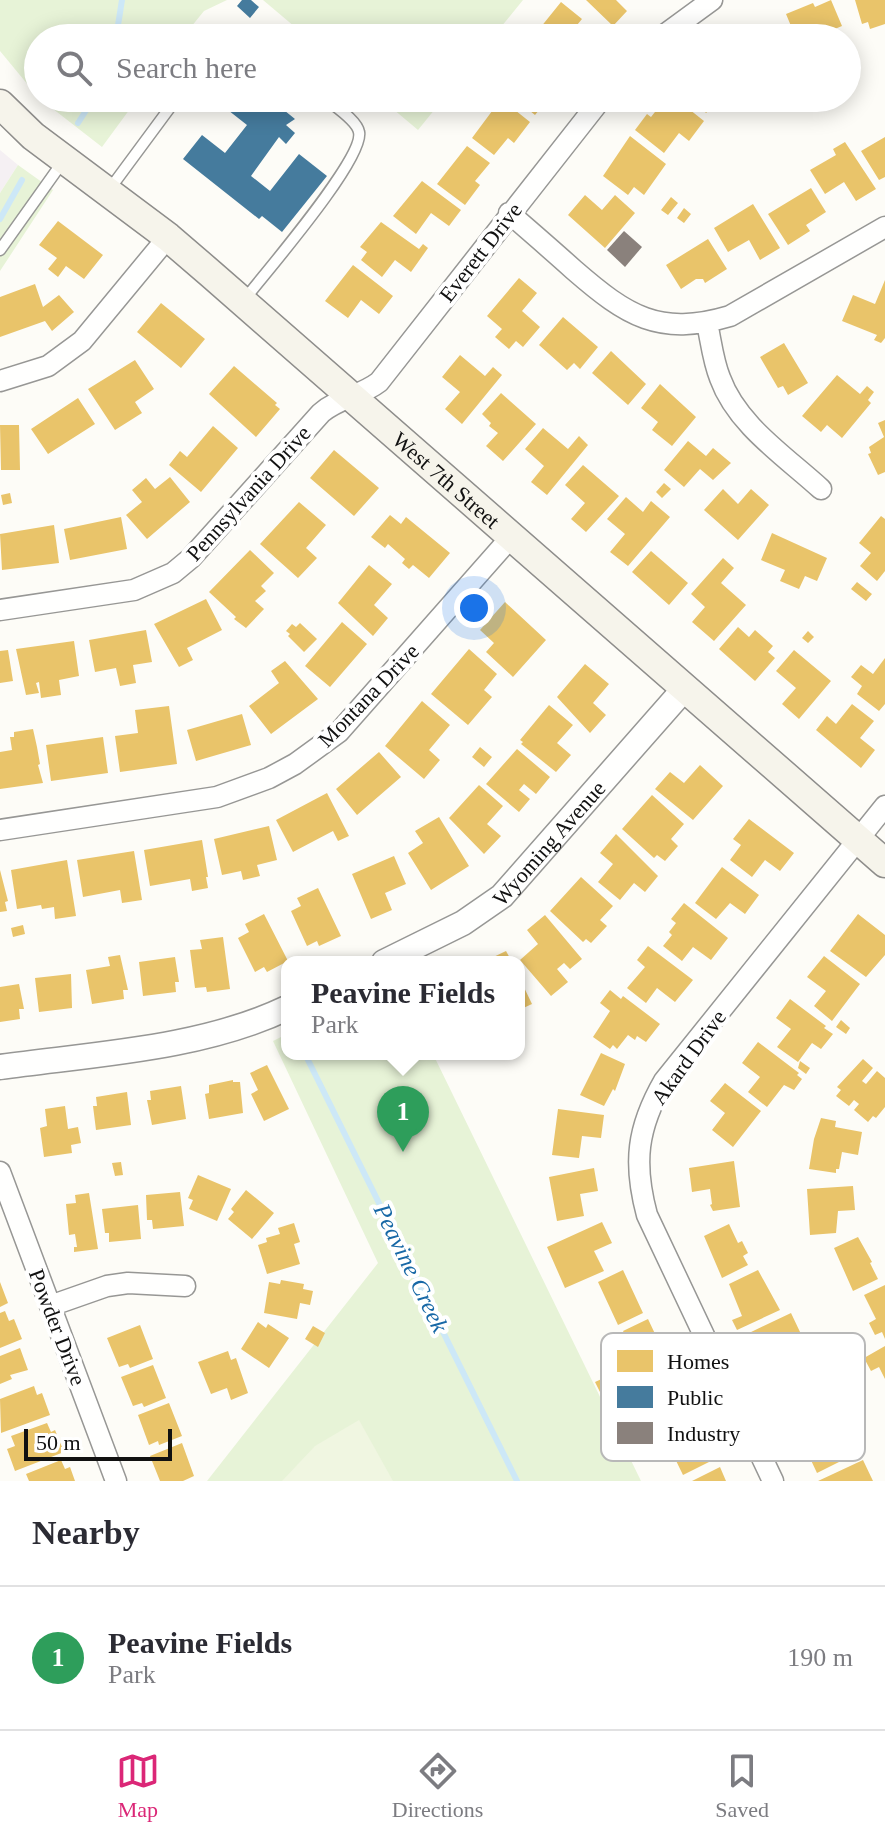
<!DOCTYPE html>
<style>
:root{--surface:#fff;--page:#f2f2f3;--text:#2b2b33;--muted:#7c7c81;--line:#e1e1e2;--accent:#db2777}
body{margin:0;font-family:"Times New Roman",serif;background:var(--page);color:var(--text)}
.scale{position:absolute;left:24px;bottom:20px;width:148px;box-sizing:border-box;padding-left:8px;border:4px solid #111;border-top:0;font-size:22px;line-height:28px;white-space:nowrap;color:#111;-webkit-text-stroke:6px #fff;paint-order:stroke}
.you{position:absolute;left:474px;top:608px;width:28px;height:28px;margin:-20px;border:6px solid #fff;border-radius:50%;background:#1a73e8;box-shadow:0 0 0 12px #1a73e833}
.badge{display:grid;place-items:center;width:52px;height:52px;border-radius:50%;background:var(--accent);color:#fff;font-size:26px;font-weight:700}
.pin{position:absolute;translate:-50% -66px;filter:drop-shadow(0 2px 4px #0008)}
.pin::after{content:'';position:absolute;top:42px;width:28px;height:24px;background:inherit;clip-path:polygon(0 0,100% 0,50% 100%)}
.popup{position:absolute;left:281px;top:956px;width:244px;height:104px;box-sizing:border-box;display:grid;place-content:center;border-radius:16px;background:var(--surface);filter:drop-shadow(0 2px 6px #0005);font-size:26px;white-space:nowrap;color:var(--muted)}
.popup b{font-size:30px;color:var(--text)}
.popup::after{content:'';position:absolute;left:50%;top:100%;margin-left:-16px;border:16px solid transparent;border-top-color:var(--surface)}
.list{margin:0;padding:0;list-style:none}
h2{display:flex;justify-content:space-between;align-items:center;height:104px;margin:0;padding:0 32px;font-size:34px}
h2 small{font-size:26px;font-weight:400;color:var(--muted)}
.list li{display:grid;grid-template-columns:52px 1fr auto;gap:24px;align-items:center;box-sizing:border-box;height:144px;padding:0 32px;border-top:2px solid var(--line)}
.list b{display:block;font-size:30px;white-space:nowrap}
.list p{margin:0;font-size:26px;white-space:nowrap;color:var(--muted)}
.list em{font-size:26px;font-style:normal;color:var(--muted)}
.icon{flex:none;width:44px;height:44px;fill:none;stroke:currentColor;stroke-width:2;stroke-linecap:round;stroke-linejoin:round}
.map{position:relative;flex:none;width:885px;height:1481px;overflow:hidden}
.search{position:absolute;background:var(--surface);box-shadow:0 4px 20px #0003;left:24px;right:24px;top:24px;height:88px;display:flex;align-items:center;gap:20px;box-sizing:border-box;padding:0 28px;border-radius:44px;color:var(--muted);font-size:30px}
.sheet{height:248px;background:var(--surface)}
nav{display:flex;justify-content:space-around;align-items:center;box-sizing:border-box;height:112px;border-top:2px solid var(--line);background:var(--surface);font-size:22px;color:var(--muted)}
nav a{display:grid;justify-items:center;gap:4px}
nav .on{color:var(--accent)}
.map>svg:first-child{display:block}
</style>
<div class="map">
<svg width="885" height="1481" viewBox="0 0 885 1481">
<rect width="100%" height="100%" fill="#fdfcf7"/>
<path fill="#f5f0f3" d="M0,150L18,165L0,193Z"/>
<path fill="#e7f3d7" d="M0,0H227L204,11L182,38H38V97L0,51Z
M263,0H523L492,38H308Z
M39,98H138L102,147Z
M380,98H444L418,130Z
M18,165L53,190L0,271V193Z
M287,1034V1054H433L641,1481H207L378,1263L273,1041Z"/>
<path fill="#f0f6e1" d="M359,1420L393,1481H282L315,1446Z"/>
<path fill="#e9c46a" d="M586,0H616L627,11L613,26Z
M831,0L842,26L813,38H796L786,14L813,3L815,7Z
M855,0H885V24L870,29L868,22L862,24Z
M561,2L582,19L568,36L571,38H532Z
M771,25L779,38H742L754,30L756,34Z
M514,98H549L535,115Z
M666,98H675L704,121L689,141L679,133L664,153L635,130L647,114L651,117Z
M693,98H721L706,113Z
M501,99L530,122L514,143L508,138L494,155L472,138Z
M630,136L666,164L644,195L634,187L628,195L603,176Z
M885,137V177L879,180L861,151Z
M845,142L876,189L856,201L844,182L825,194L810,170L836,155L833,149Z
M467,146L490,163L475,181L480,185L465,205L437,184Z
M422,181L461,210L449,226L431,213L416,234L393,216Z
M811,188L826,212L806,225L810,231L788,245L768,214Z
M585,195L602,210L615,195L635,213L605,248L568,215Z
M671,197L678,203L668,215L661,210Z
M753,204L780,248L760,260L749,240L728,252L714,228Z
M684,208L691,214L684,223L677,218Z
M58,221L103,255L84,279L66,266L58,277L48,269L57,258L39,245Z
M381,222L419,249L423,244L428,248L411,272L395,260L382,277L361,260L367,252L360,247Z
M708,239L727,269L705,283L703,279H696L681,289L666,265Z
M353,265L393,296L379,314L361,300L348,318L325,301Z
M519,278L537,293L522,311L540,327L523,347L516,341L509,349L495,337L502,329L487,316Z
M885,280V338L881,343L874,340L877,335L842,321L853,295L875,304Z
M35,284L43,307L59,295L74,312L52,331L45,321L0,337V297Z
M161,303L205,339L181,368L137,332Z
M563,317L598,347L580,369L574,363L567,370L539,345Z
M784,343L808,383L788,395L783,386L778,388L760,357Z
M611,351L646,384L628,405L592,373Z
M460,355L485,376L493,367L502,375L462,424L445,409L460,392L442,377Z
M135,360L154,389L135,402L142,413L115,430L88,389Z
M234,366L277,403L275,405L280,409L256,437L209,394Z
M837,375L860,394L867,386L874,392L868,400L871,403L842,438L827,425L821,432L802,416Z
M660,384L696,417L672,446L652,430L658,422L641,408Z
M501,393L536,424L503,461L486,446L498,433L489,426L491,423L482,414Z
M78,398L95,424L48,454L31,429Z
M885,420V472L878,475L868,454L871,453L869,447L884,437L878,423Z
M0,425H19L20,470H1Z
M213,426L238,448L201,492L169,465L180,451L187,457Z
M543,428L568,449L579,436L588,445L547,495L531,482L544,466L525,449Z
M688,441L706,456L713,448L731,463L713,480L700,469L684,487L664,470Z
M334,450L379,488L354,516L310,478Z
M583,465L619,496L586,532L571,519L585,503L565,485Z
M170,477L190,502L147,539L126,515L142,502L132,490L146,478L155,489Z
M664,483L671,489L662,498L656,492Z
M723,489L738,504L751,489L769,505L738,540L704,510Z
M10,493L12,503L3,505L1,495Z
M626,497L643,512L651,501L670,517L628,566L610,552L625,534L607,519Z
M299,502L326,525L306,548L317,558L298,578L260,544Z
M390,515L401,524L406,517L450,553L429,578L413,565L409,569L402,563L405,559L388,544L385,548L371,537Z
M881,516L885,519V571L877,581L860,566L871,553L859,543Z
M121,517L127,549L70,560L64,529Z
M54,525L59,563L2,570L0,534Z
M772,533L827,558L817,581L805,576L799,589L780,581L785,570L761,560Z
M250,550L274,573L261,586L266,591L255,601L264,609L246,628L234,619L236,617L209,592Z
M651,551L688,583L669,605L632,572Z
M723,558L734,568L721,583L746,605L714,641L692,622L705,607L691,594Z
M369,565L392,584L374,605L388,618L373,636L338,603Z
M857,582L872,594L866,601L851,589Z
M206,599L222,630L187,648L193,660L179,667L154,624Z
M505,602L546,640L513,677L486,652L494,643L480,630Z
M342,622L367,644L330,687L305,666Z
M300,623L317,639L304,652L288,636L290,634L286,631L292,624L296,627Z
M738,627L749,637L755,630L773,646L768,652L775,658L755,681L719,649Z
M146,630L152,662L133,665L136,683L120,686L116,668L95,672L89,640Z
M808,631L814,637L808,643L802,638Z
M74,641L79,676L59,680L61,695L41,698L39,682L36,683L39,693L26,695L16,649Z
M469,649L497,674L484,690L492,697L468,725L431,694Z
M8,650L13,681L0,683V651Z
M794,650L831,681L799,719L782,704L796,688L776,671Z
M885,658V704L879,711L857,694L862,686L851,677L861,665L873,674Z
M285,661L318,699L271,734L249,706L279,683L271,671Z
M585,664L609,684L593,703L606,715L590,733L557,697Z
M422,701L450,725L429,750L440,760L424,779L385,746Z
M852,704L874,721L860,738L875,750L861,768L816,730L827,716L836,724Z
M549,705L573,725L557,743L571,755L556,772L521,744L523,742L520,740Z
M169,706L177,764L120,772L115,736L138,733L135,710Z
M242,714L251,745L196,761L187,730Z
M33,729L37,747L40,764L38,765L43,783L0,789V752L12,750L10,737H14V732Z
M103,737L108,773L51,781L46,745Z
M480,747L492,757L484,767L472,757Z
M517,749L550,777L536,794L524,784L519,790L530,799L519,812L486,784Z
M379,752L401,777L357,815L336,789Z
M700,765L723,786L693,820L655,789L670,772L684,783Z
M479,785L503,806L487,824L501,836L484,854L449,818Z
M327,793L349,836L338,841L333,831L293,852L276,820Z
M652,795L684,824L671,839L678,846L665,861L657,855L654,858L622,829Z
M439,817L469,866L431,890L408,853L423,843L415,831Z
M749,819L794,853L780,871L765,860L752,877L730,860L741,845L733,839Z
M269,826L277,860L257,865L260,876L243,880L241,871L222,875L214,839Z
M616,834L658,876L645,892L634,883L620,900L598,882L613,864L600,853Z
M202,840L208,877H206L208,888L192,891L190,879L150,886L144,850Z
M134,851L142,900L122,903L120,890L83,897L77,860Z
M394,856L406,884L385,893L392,910L371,919L352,874Z
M67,860L76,916L55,919L54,907L42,909L41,905L17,909L11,870Z
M722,867L759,895L745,914L730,903L716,919L695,903Z
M0,870L8,901L5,902L7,911L0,912Z
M581,877L613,906L600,920L607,926L591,943L586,939L583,942L550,911Z
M318,888L341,936L319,946L317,941L307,946L291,911L301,906L297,898Z
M684,903L728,938L711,960L693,947L682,961L663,946L672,935L669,932L676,923L671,919Z
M264,914L288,961L267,972L264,967L255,972L238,938L249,932L245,924Z
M858,914L885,935V955L866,977L830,951Z
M545,915L582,959L570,969L564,963L557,969L568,982L551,996L520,960L538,944L527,930Z
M23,925L25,934L13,937L11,928Z
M223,937L230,989L207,992L206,987L195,988L190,950L202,949L200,940Z
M648,946L693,980L675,1002L657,988L646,1003L627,988L645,967L637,960Z
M506,951L512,962H483Z
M120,955L128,990H123L124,999L92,1004L86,970L110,966L108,957Z
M824,956L860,984L832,1021L814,1006L826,991L807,977Z
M175,957L179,982H175L176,992L143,996L139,962Z
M71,974L72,1008L39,1012L35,978Z
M519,977L532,1004L519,1010Z
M19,984L24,1009H19L20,1019L0,1022V987Z
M610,990L621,999L623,996L660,1024L646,1042L637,1036L635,1040L628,1035L617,1049L613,1045L610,1049L593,1037L610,1011L600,1003Z
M790,999L826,1026L824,1028L833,1034L821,1049L812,1043L798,1062L777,1047L791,1029L776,1018Z
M841,1020L850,1028L846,1034L836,1027Z
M758,1042L799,1073L797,1075L802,1079L794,1090L784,1085L767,1107L748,1092L760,1077L742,1063Z
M601,1053L625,1064L615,1091L613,1089L604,1106L580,1095Z
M863,1059L873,1068L862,1081L866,1084L877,1071L885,1078V1107L876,1118L873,1116L868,1122L854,1110L859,1104L854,1100L849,1106L836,1096L841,1090L837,1087Z
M800,1061L810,1068L806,1074L798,1068Z
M267,1065L289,1109L264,1121L251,1094L258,1090L250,1073Z
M233,1080V1082H240L243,1113L209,1119L205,1094L209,1093V1085Z
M725,1083L761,1111L733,1147L712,1130L725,1113L710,1101Z
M181,1086L186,1119L152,1125L147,1100H151L150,1091Z
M127,1092L131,1125L96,1130L93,1106H97L96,1097Z
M65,1106L68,1129L78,1127L81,1143L71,1145L72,1153L44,1157L40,1128L47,1126L45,1109Z
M558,1109L604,1115L601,1138L582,1136L579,1158L552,1155Z
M821,1118L836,1121L835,1127L862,1132L858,1155L842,1152L839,1169H836V1173L809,1169L814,1139Z
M734,1161L740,1207L713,1211L710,1205L712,1204L710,1189L692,1192L689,1168Z
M121,1162L123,1175L115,1176L112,1163Z
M594,1168L598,1191L580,1194L584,1216L557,1221L549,1177Z
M198,1175L231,1189L217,1221L189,1209L193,1200L188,1198Z
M853,1186L855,1210L838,1211L836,1233L810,1235L807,1189Z
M246,1190L274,1213L252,1239L228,1219L234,1212L231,1209Z
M180,1192L184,1226L153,1229L152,1220H147L146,1195Z
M89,1193L98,1249L74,1252V1247H77L75,1234L69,1235L66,1204L76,1203L75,1195Z
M138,1205L141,1239L109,1242V1233H105L102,1209Z
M602,1222L612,1243L594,1251L604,1271L565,1288L547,1247Z
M294,1223L300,1242L294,1244L300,1264L267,1274L258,1245L267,1242L266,1238L280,1234L278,1228Z
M729,1224L738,1243L742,1241L748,1253L743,1256L748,1265L722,1278L704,1236Z
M858,1237L872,1262L870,1263L878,1279L853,1291L834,1248Z
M623,1270L643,1313L618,1325L598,1282Z
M758,1270L780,1310L737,1330L732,1320L742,1316L729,1284Z
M281,1280L304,1284L303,1289L313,1291L310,1305L300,1303L297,1319L264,1313L269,1282L280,1284Z
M0,1282L8,1303L0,1307Z
M885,1285V1339L882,1332L875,1335L869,1323L876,1319L864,1295Z
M5,1311L9,1321L14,1319L22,1339L0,1348V1313Z
M791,1313L810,1353L786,1365L775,1346L759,1354L749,1333Z
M648,1319L657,1338L659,1337L668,1362L643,1373L623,1331Z
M258,1322L266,1328L268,1324L289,1338L269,1368L241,1349Z
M140,1325L153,1359L130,1368L128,1364L119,1367L107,1338Z
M313,1326L325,1333L318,1347L305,1339Z
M885,1346V1379L879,1367L871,1371L864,1358Z
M20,1348L28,1370L10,1375L12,1379L0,1384V1356Z
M228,1351L231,1360L236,1358L248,1393L231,1400L227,1388L211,1394L198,1362Z
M153,1365L166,1398L144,1407L142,1403L133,1406L121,1377Z
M669,1369L681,1393L661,1403L669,1419L649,1429L629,1388Z
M799,1369L804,1380L813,1376L831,1410L818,1416L816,1413L795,1423L774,1380Z
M606,1377L613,1390L602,1396L595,1382Z
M34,1386L37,1395L42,1393L50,1415L1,1433L0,1399Z
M169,1403L182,1436L159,1445L158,1441L149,1445L138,1415Z
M695,1418L717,1458L683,1475L663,1434Z
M821,1418L841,1461L817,1473L809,1456L807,1457L797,1430Z
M47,1423L51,1432L55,1430L64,1452L15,1471L7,1449L15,1446L11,1436Z
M182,1443L194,1476L183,1481H160L150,1456Z
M61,1460L65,1469L70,1467L75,1481H29L26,1474Z
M863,1460L873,1481H818Z
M720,1467L726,1481H692Z"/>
<path fill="#457b9d" d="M242,0H251L259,7L250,18L237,6Z
M223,98H269L295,119L286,125L295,133L286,144L279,137L251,176L270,191L299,154L327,176L282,232L262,216L259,219L183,159L202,135L225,153L247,125L219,103Z"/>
<path fill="#8a817c" d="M624,231L642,247L625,267L607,250Z"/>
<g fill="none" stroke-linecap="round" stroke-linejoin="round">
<path stroke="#cde8f7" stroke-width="6" d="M116,38L122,0
M78,123L94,98
M0,219L22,180
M305,1054L517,1481"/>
<g stroke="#979795" stroke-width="13">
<path id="service" d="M109,190L177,98
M0,250L64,160
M245,299C265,273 365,158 359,132C357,120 334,106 325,98"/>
</g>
<g stroke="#979795" stroke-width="23">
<path id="minor" d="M660,38L712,0
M509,213C531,232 553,251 574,270C627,316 659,337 730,316L885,227
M707,323C711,341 713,361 720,378C737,425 785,456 821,489
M0,381L48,366L82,341L168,237
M0,610L134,590L173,573L191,558L321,413C338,398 361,396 379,382L602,98
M0,830L217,797L269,778L295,764L339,732L511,537
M0,1172L116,1481
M50,1306L107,1286L128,1283L185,1286
M773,1481L647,1215C633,1163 637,1128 664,1081L885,806"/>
</g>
<g stroke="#979795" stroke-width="27">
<g id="tertiary">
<path id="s1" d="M384,962L463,923L502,896L685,688"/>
<path d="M0,1067C94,1054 201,1049 287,1008"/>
</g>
</g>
<g stroke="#8e8d8b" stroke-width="31">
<g id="secondary">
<path id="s2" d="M0,104L33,136L168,237L211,274L885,863"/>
</g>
</g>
<use href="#service" stroke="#fffffe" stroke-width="10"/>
<use href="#minor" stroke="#fffffe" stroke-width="20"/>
<use href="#tertiary" stroke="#fffffe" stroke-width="24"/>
<use href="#secondary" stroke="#f6f4eb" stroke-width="28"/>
</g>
<g text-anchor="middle" stroke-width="8" stroke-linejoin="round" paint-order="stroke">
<g font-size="22" fill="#111" stroke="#fff">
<text transform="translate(480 252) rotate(-52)" y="8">Everett Drive</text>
<text dy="8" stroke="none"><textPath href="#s2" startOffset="584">West 7th Street</textPath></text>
<text transform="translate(248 493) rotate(-48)" y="8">Pennsylvania Drive</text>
<text transform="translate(368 695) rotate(-46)" y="8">Montana Drive</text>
<text dy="8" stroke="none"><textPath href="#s1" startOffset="206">Wyoming Avenue</textPath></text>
<text transform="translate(688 1057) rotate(-54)" y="8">Akard Drive</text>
<text transform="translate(58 1327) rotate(69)" y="8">Powder Drive</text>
</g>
<g font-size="24" font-style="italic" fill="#1768a6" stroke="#fff">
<text transform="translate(411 1268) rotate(64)" y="8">Peavine Creek</text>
</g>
</g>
<rect x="601" y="1333" width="264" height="128" rx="12" fill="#fff" stroke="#b8b8b8" stroke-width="2"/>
<rect x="617" y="1350" width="36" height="22" fill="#e9c46a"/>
<rect x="617" y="1386" width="36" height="22" fill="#457b9d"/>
<rect x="617" y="1422" width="36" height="22" fill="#8a817c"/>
<g font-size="22" fill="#111">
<text x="667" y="1369">Homes</text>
<text x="667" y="1405">Public</text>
<text x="667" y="1441">Industry</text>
</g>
</svg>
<div class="scale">50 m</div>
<div class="you"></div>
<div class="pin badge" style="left:403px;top:1152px;background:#2e9e5b">1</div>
<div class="popup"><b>Peavine Fields</b>Park</div>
<div class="search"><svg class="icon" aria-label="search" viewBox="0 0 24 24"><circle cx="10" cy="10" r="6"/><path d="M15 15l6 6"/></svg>Search here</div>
</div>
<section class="sheet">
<h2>Nearby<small></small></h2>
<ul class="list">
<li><span class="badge" style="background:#2e9e5b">1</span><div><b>Peavine Fields</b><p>Park</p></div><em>190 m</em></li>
</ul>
</section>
<nav>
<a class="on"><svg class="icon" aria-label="map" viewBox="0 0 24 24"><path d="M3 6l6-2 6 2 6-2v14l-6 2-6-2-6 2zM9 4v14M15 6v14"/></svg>Map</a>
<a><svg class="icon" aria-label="directions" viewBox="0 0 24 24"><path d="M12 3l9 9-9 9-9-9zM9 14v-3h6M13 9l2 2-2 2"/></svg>Directions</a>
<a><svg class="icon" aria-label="saved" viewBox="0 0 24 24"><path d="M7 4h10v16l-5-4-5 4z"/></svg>Saved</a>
</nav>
